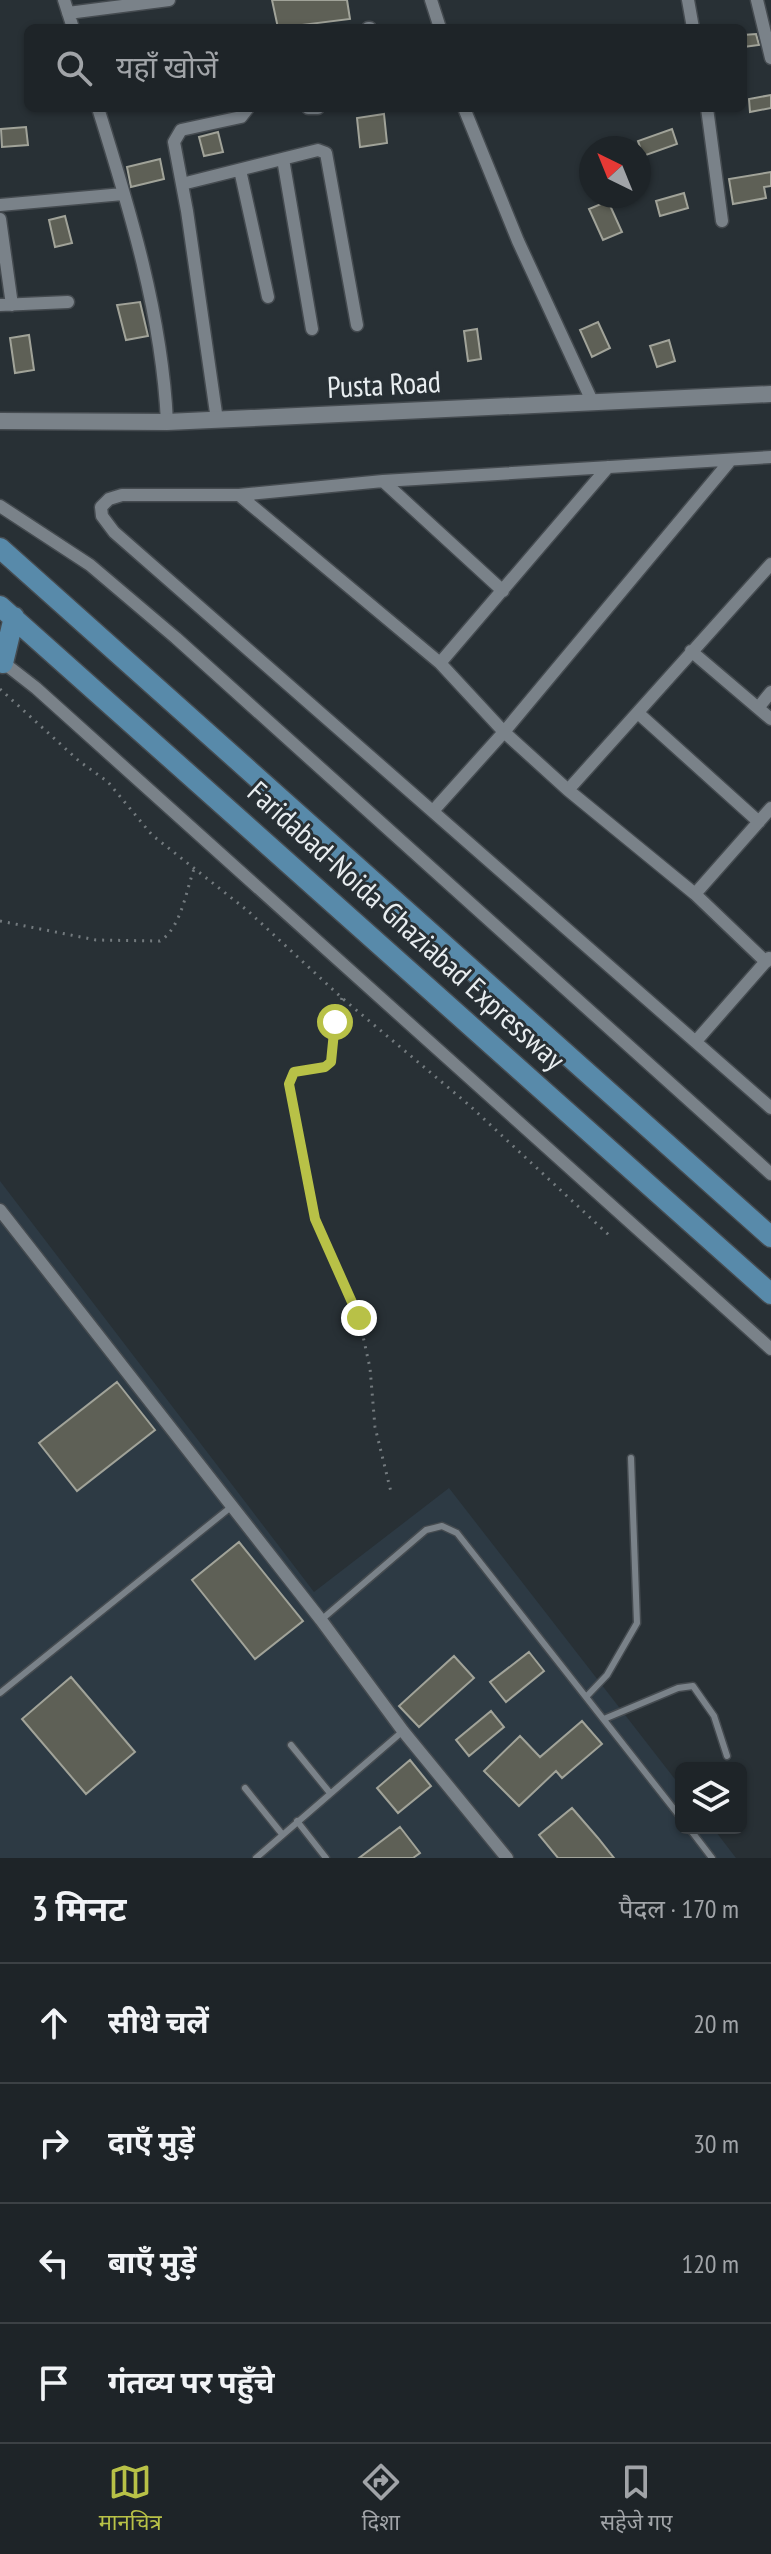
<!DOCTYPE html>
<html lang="hi">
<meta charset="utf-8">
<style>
:root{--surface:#1e2428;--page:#262c30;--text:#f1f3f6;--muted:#a1a4a8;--line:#3c4145;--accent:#b8c147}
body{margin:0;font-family:"PT Sans Narrow","Noto Sans Devanagari",sans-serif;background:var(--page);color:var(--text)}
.controls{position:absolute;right:24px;bottom:24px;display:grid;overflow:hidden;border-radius:12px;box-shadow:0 2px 6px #0004}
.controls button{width:72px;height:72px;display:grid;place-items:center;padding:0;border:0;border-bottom:2px solid var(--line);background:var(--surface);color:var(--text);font:40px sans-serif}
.compass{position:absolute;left:579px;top:136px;width:72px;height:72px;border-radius:50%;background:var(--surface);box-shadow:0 2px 6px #0004;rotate:317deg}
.stop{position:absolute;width:24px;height:24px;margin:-18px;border:6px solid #b8c147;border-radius:50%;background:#fff}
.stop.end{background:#b8c147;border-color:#fff;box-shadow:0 2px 8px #0008}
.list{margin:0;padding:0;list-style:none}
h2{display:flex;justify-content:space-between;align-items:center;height:104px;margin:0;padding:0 32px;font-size:34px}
h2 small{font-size:26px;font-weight:400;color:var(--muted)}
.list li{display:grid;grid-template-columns:52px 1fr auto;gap:24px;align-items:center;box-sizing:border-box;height:120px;padding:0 32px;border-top:2px solid var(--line)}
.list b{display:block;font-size:30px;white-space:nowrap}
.list em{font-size:26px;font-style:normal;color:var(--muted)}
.icon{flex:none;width:44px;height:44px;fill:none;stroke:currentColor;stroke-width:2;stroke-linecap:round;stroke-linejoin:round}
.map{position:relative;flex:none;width:771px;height:1858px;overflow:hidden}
.search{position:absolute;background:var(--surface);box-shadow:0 2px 6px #0004;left:24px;right:24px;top:24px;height:88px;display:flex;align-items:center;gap:20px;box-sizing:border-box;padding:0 28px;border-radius:12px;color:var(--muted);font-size:30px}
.sheet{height:584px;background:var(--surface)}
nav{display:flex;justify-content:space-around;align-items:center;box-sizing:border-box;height:112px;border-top:2px solid var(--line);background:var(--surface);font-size:22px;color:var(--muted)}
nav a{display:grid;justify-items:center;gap:4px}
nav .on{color:var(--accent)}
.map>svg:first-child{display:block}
</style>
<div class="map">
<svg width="771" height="1858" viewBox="0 0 771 1858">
<rect width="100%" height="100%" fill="#283035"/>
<path fill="#2d3a44" d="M0,1181L314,1592L449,1488L681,1787V1828H713L736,1858H0Z"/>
<path fill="#5e6056" stroke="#a1a399" stroke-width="2" d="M272,0H347L350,19L278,28Z
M756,34L759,45L743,47V35Z
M771,95V108L750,112L749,99Z
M384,114L387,143L360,147L357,118Z
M26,127L28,145L2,147L1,129Z
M672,129L677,144L643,156L638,141Z
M218,132L223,152L204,156L199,137Z
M160,159L164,179L131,187L127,167Z
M771,172V186L764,187L766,198L733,204L729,179Z
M684,193L688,208L660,216L656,201Z
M608,201L622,232L603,240L589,209Z
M65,216L72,243L55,247L49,220Z
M140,302L148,336L126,340L117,305Z
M598,322L610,348L592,357L580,330Z
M477,329L481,359L468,361L464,331Z
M29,335L34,370L15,373L10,338Z
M669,340L675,361L657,367L650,346Z
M117,1382L155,1430L77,1491L39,1443Z
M239,1542L303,1621L255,1659L192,1580Z
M529,1652L544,1671L506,1702L490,1682Z
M454,1656L474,1678L419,1727L399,1706Z
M71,1677L135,1752L86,1794L22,1719Z
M491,1711L504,1727L469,1756L456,1740Z
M582,1721L602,1744L562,1778L556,1771L519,1806L484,1771L520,1736L540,1757Z
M410,1760L431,1786L398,1813L377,1788Z
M572,1808L598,1838L614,1858H558L539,1835Z
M400,1827L420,1853L413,1858H359Z"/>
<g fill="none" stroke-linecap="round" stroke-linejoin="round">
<g stroke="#454b50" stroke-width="9">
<path id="service" d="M321,1620L426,1530L442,1526L457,1533L681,1818
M0,1693L231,1507
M587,1696L607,1675L637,1623L631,1458
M604,1719L678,1688L693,1686L714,1716L727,1756
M291,1745L330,1793
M245,1788L282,1834
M297,1821L326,1858
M689,1828L712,1858
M256,1858L403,1731"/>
</g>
<g stroke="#454b50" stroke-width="15">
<path id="minor" d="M64,0L73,28
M431,0L440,28
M688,0L693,28
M757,0L771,58
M68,13L169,0
M368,28H370
M98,108C130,210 162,315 167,422
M308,108H318
M464,108L518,241L592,401
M707,108L722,221
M283,159L312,329
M240,170L268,297
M182,184L318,150L326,153L357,325
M0,205L123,194
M0,219L12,305
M0,305L68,302
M217,420L187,211L174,142L181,130L241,117L248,108
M771,457L383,481L239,495H122L109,499L101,507L102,516L114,532L771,1108
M383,481L503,591
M239,495L440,663L504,732L568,790
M0,506L90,565L176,638L771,1174
M691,651L771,719
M0,660L36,688L771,1349
M440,663L608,467
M758,708L771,692
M638,713L759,822
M433,811L504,732L730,461
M695,894L771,808
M766,962L695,894L568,790L771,564
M697,1040L769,958
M0,1210L321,1620L403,1731L507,1858"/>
</g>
<g stroke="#454b50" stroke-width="19">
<path id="tertiary" d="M0,421L167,422L771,394"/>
</g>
<g stroke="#454b50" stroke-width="23">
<path id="primary" d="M0,548L771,1237
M0,606L771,1294
M3,663L14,617"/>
</g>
<path stroke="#737a7e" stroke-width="3" stroke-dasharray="2 6" stroke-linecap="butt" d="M0,689L79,761L108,782L152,835L248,911L342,998L469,1105L611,1237
M0,921L96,940L160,941C181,928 186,891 194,869
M342,998L332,1029L331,1062L325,1067L298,1070L289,1084L315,1219L359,1318L370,1368L375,1427L391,1492"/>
<use href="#service" stroke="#7a8289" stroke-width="6"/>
<use href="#minor" stroke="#7a8289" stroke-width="12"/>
<use href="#tertiary" stroke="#7a8289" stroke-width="16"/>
<use href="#primary" stroke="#588aaa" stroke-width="20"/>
</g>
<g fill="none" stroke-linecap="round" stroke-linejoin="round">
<path stroke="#b8c147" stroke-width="10" d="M335,1022L331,1062L325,1067L294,1072L289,1084L315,1219L359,1318"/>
</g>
<g text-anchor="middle" stroke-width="6" stroke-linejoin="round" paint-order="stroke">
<g font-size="30" fill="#e8edf0" stroke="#283035">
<text transform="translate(384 385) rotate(-3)" y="10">Pusta Road</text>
<text transform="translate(406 926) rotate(42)" y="10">Faridabad-Noida-Ghaziabad Expressway</text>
</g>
</g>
</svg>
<div class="controls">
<button><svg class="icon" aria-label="layers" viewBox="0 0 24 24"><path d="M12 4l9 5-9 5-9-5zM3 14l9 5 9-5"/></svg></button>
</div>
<svg class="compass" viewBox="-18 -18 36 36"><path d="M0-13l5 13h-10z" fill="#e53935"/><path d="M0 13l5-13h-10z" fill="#a1a4a8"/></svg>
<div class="stop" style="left:335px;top:1022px"></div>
<div class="stop end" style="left:359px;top:1318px"></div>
<div class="search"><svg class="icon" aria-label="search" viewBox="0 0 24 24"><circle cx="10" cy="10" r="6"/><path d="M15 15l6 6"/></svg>यहाँ खोजें</div>
</div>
<section class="sheet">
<h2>3 मिनट<small>पैदल · 170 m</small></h2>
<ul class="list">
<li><svg class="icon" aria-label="ahead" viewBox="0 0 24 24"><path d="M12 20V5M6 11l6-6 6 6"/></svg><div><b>सीधे चलें</b></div><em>20 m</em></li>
<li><svg class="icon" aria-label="right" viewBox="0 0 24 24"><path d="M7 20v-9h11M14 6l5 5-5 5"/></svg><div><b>दाएँ मुड़ें</b></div><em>30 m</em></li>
<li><svg class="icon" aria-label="left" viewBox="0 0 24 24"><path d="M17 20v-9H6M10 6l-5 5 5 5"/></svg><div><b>बाएँ मुड़ें</b></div><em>120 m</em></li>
<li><svg class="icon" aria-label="arrive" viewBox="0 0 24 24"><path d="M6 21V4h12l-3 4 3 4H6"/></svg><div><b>गंतव्य पर पहुँचे</b></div></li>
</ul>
</section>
<nav>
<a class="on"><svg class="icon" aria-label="map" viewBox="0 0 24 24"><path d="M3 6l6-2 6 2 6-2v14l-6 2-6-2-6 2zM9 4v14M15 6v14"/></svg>मानचित्र</a>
<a><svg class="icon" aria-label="directions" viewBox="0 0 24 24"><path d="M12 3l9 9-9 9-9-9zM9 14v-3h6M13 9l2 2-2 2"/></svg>दिशा</a>
<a><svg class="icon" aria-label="saved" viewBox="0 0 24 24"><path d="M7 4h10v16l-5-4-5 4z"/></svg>सहेजे गए</a>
</nav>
